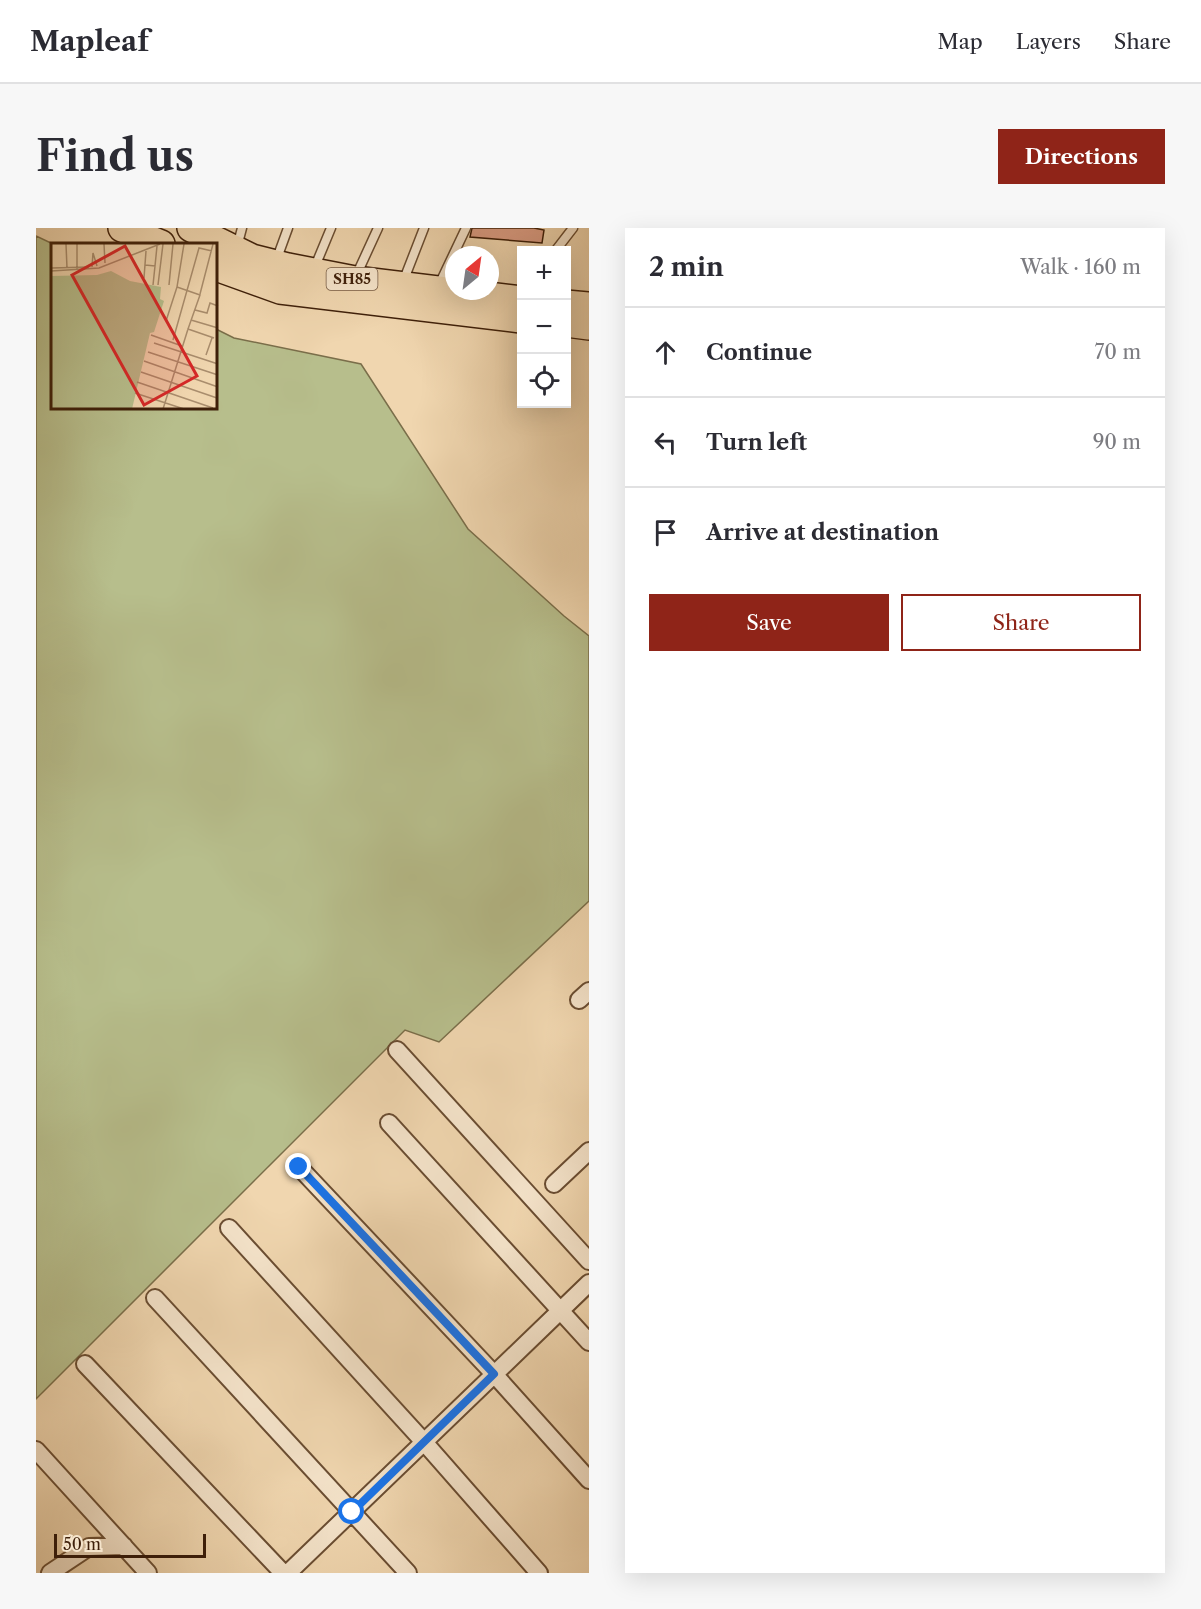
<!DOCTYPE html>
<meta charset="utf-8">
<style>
:root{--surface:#fff;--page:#f7f7f7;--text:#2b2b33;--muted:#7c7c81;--line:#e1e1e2;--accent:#8f2418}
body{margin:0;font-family:"Libre Caslon Text",serif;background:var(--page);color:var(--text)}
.controls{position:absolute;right:18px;top:18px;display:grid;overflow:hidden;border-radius:0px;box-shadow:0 6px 24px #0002}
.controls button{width:54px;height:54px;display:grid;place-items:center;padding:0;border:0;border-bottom:2px solid var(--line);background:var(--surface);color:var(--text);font:30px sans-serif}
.compass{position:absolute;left:409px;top:18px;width:54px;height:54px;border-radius:50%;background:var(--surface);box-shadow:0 6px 24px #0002;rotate:29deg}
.scale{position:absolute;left:18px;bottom:15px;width:152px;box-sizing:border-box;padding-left:6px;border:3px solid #3e1f09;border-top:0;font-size:16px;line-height:21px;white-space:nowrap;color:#3e1f09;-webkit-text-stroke:4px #f5e4cb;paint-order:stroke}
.stop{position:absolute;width:18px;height:18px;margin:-14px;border:4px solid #1a73e8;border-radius:50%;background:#fff}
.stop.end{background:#1a73e8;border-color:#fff;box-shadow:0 2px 6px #0008}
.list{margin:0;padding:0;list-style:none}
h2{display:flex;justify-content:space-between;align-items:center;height:78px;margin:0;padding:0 24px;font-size:26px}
h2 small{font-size:20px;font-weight:400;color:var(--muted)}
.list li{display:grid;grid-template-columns:39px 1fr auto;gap:18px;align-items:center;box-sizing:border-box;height:90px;padding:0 24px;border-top:2px solid var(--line)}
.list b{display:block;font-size:22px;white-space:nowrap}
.list em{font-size:20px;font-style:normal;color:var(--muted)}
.actions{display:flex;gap:12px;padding:18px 24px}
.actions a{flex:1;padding:14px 0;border:2px solid var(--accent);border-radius:0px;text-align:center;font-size:21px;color:var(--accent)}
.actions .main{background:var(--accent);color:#fff}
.icon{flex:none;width:33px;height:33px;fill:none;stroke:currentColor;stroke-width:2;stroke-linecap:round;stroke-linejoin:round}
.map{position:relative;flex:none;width:553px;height:1345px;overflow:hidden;border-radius:0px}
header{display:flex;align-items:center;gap:36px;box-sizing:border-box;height:84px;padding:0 30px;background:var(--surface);border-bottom:2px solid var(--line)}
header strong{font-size:28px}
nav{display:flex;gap:33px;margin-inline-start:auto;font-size:21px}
.intro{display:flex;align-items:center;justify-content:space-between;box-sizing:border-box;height:144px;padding:0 36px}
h1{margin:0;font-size:42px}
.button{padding:15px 27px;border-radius:0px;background:var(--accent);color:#fff;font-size:21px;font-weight:700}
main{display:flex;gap:36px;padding:0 36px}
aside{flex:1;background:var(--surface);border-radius:0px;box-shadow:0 6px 24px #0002}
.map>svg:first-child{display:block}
</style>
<header>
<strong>Mapleaf</strong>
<nav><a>Map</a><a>Layers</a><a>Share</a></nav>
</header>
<div class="intro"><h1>Find us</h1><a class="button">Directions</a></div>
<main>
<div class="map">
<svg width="553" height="1345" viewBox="0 0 553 1345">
<rect width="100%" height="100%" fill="#f0d6af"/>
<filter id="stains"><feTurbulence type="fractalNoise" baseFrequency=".00333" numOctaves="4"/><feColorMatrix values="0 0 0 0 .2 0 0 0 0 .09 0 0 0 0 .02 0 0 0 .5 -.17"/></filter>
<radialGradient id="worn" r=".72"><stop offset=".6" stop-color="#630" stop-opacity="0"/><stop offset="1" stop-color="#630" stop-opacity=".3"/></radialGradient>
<path fill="#b7be8c" stroke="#7a6e4a" stroke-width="1.5" d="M0,8L17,16L16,180H180V101L198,110L325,136L432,301L528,388L553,408V673L403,814L369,802L0,1171Z"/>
<path fill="#d99c83" stroke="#3e1f09" stroke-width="1.5" d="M436,0H498L508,2L506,15L434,9Z"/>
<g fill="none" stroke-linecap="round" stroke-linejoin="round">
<g stroke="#6a4d32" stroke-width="11">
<path id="lane" d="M201,19L206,0
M520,22L537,0
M240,33L252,0
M278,41L295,0
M320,48L342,0
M367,54L388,0
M402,59L430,0"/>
</g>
<g stroke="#6a4d32" stroke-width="20">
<path id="street" d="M543,772L553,763
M361,822L553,1033
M353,895L553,1114
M263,939L458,1146L553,1252
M518,956L553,923
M193,1000L388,1214L503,1345
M119,1070L372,1345
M49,1136L247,1345
M0,1222L112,1345
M14,1345L53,1319L88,1318
M252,1345L553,1055"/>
</g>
<g stroke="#3e1f09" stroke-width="30">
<path id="primary" d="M86,0L125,16
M155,0L216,30L252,39L319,52L485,72
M180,39L244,62L485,91
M530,76L553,78
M530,95L553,98"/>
</g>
<use href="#lane" stroke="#f5e4cb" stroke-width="8"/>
<use href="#street" stroke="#f5e4cb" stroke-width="16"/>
<use href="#primary" stroke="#f0d6af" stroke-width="27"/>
</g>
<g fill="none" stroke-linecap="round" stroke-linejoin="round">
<path stroke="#1a73e8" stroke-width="8" d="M263,939L458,1146L316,1284"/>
</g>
<g text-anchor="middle" stroke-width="6" stroke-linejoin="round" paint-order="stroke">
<rect fill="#f5e4cb" stroke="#755a43" stroke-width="1.5" x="290.5" y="40" width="51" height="22" rx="4.5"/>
<g font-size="14" font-weight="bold" fill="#3e1f09">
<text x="316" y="56">SH85</text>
</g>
</g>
<g transform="translate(15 15)">
<rect width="166" height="166" fill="#f0d6af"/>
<path d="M60,28L79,38L110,44L109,56L113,58L103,89L99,90L81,166H0V33L46,32Z" fill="#b7be8c"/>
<path fill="none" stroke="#a98d6d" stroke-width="1.5" d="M15,1L16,25M26,1V26M53,1L54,20M133,1L126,44L149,52L137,86L163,95M94,22L104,23L106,3M41,24L42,10L46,23M1,25L38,24M0,28L48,25L109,1M93,35L95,8M102,42L104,23M107,42L112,1M118,42L122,1M149,51L162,1M144,67L156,70L159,60L167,63M140,77L167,85M115,78L126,44M100,92L131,103M122,97L148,5L161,8M103,100L167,121M97,109L167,132M155,112L161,95M93,118L167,144M90,129L166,155M86,139L162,165M84,150L133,166M112,166L137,86"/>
<path fill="#d62828" fill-opacity="0.15" stroke="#d62828" stroke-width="3" d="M74,3L146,133L93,162L21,32Z"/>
<rect width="166" height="166" fill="none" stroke="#3e1f09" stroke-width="3"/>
</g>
<rect width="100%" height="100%" filter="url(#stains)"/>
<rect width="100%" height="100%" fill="url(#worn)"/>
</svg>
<div class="controls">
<button>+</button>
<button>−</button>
<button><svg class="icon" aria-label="locate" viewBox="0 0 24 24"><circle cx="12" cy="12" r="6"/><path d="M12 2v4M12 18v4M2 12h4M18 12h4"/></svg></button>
</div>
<svg class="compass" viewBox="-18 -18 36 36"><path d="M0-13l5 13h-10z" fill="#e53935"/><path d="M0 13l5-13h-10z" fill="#7c7c81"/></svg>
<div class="scale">50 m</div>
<div class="stop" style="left:316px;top:1284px"></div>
<div class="stop end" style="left:263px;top:939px"></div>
</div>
<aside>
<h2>2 min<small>Walk · 160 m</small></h2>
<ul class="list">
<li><svg class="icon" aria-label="ahead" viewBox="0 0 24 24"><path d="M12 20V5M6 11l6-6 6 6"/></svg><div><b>Continue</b></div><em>70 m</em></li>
<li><svg class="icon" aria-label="left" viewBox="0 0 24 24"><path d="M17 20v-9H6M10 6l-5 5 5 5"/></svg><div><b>Turn left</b></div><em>90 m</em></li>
<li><svg class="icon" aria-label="arrive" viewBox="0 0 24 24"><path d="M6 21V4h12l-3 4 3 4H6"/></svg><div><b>Arrive at destination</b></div></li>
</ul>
<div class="actions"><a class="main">Save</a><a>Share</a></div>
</aside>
</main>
